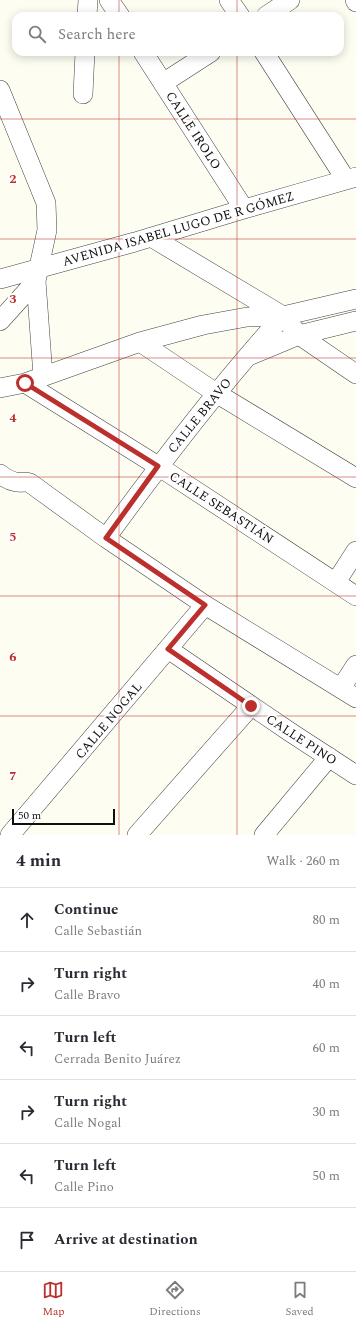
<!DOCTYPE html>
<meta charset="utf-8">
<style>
:root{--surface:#fff;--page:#f2f2f3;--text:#2b2b33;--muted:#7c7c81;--line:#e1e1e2;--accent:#bb2f2c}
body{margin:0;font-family:Spectral,serif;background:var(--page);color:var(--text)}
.scale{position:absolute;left:12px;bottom:10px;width:103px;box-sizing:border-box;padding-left:4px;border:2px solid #0f0f0f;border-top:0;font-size:11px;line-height:14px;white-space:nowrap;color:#0f0f0f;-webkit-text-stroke:3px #fff;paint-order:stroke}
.stop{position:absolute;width:12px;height:12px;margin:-9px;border:3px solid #bb2f2c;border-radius:50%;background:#fff}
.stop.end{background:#bb2f2c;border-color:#fff;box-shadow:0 1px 4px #0008}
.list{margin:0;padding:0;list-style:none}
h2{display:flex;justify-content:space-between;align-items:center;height:52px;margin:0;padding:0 16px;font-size:17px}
h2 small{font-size:13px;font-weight:400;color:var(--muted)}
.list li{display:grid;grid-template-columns:26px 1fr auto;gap:12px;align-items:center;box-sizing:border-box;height:64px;padding:0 16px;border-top:1px solid var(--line)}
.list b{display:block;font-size:15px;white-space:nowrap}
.list p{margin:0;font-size:13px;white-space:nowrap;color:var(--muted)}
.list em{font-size:13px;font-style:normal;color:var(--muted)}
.icon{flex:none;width:22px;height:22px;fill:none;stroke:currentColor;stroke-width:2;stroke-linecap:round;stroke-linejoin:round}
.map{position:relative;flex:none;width:356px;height:835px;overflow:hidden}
.search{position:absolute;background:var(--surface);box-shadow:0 2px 10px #0003;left:12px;right:12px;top:12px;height:44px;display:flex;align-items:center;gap:10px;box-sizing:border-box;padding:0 14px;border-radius:12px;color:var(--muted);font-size:15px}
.sheet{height:436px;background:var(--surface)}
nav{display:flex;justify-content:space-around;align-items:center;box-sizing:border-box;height:56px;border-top:1px solid var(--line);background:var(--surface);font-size:11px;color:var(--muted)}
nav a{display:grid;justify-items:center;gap:2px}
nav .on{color:var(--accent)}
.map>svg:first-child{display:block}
</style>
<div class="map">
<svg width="356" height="835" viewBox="0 0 356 835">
<rect width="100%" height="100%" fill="#fefdf2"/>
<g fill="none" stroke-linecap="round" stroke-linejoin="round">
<g stroke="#424242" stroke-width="20">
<path id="minor" d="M109,0L120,16
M229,0L240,16
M355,0L356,2
M87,16L88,0
M266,16L290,0
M143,52L244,209
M264,52L346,180
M163,83L211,52
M0,90L46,203L47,230L36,281L43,376
M83,94L85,52
M151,237L283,316L299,335L356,374
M0,279L135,242L244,209L356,177
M0,321L36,281
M140,342L216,393L356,478
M251,355L299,335L356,321
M25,383L158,466L356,596
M0,388L25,383L140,342L203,325L247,317L283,316L356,299
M0,474C5,478 10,481 16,482C21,483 25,481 30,483L106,538L205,605L356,698
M106,538C162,461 219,386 283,316
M336,582L356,551
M168,649L290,732L356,775
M341,688L356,665
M10,835L205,605
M137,835L251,706
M264,835L329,757"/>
</g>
<use href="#minor" stroke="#fff" stroke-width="19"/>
</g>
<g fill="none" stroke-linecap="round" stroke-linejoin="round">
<path stroke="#bb2f2c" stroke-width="5" d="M25,383L158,466L106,538L205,605L168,649L251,706"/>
</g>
<path fill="none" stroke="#bb2f2c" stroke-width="1" stroke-opacity="0.55" d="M119,0V16M237,0V16M119,52V835M237,52V835M0,119H356M0,239H356M0,358H356M0,477H356M0,596H356M0,716H356"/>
<g text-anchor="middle" stroke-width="4" stroke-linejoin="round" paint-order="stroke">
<g font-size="13" fill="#0f0f0f" stroke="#fff">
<text transform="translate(194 130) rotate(57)" y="5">CALLE IROLO</text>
<text transform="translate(178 228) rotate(-16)" y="5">AVENIDA ISABEL LUGO DE R GÓMEZ</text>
<text transform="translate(199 415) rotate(-51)" y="5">CALLE BRAVO</text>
<text transform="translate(222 507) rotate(33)" y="5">CALLE SEBASTIÁN</text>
<text transform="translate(108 720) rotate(-50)" y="5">CALLE NOGAL</text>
<text transform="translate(302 739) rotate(33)" y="5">CALLE PINO</text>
</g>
</g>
<g font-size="13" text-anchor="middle" font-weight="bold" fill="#bb2f2c" stroke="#fff" stroke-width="4" stroke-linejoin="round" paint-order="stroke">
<text x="13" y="183">2</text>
<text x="13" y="303">3</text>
<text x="13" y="422">4</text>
<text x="13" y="541">5</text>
<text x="13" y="661">6</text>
<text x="13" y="780">7</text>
</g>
</svg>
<div class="scale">50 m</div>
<div class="stop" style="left:25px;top:383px"></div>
<div class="stop end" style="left:251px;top:706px"></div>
<div class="search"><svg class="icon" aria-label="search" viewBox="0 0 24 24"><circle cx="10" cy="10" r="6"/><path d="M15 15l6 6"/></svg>Search here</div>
</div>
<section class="sheet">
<h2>4 min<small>Walk · 260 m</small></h2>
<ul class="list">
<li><svg class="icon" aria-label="ahead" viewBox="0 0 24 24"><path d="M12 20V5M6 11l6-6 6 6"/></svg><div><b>Continue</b><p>Calle Sebastián</p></div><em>80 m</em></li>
<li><svg class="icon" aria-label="right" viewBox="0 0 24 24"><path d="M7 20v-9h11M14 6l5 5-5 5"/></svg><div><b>Turn right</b><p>Calle Bravo</p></div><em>40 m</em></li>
<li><svg class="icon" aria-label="left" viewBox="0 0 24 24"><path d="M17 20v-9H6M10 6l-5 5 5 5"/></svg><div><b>Turn left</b><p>Cerrada Benito Juárez</p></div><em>60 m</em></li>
<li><svg class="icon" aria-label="right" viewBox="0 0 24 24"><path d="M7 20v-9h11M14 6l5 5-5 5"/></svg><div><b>Turn right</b><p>Calle Nogal</p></div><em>30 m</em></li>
<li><svg class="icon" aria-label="left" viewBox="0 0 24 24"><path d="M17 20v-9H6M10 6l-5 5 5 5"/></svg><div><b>Turn left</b><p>Calle Pino</p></div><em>50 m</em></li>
<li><svg class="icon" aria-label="arrive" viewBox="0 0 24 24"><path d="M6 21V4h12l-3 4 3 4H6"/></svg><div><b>Arrive at destination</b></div></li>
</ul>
</section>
<nav>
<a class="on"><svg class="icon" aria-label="map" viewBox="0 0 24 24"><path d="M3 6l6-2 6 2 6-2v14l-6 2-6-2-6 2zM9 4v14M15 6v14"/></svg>Map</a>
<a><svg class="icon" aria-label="directions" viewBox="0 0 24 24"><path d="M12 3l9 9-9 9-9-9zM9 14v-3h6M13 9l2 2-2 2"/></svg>Directions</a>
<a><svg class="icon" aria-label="saved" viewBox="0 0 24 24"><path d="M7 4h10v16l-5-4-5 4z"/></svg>Saved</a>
</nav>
